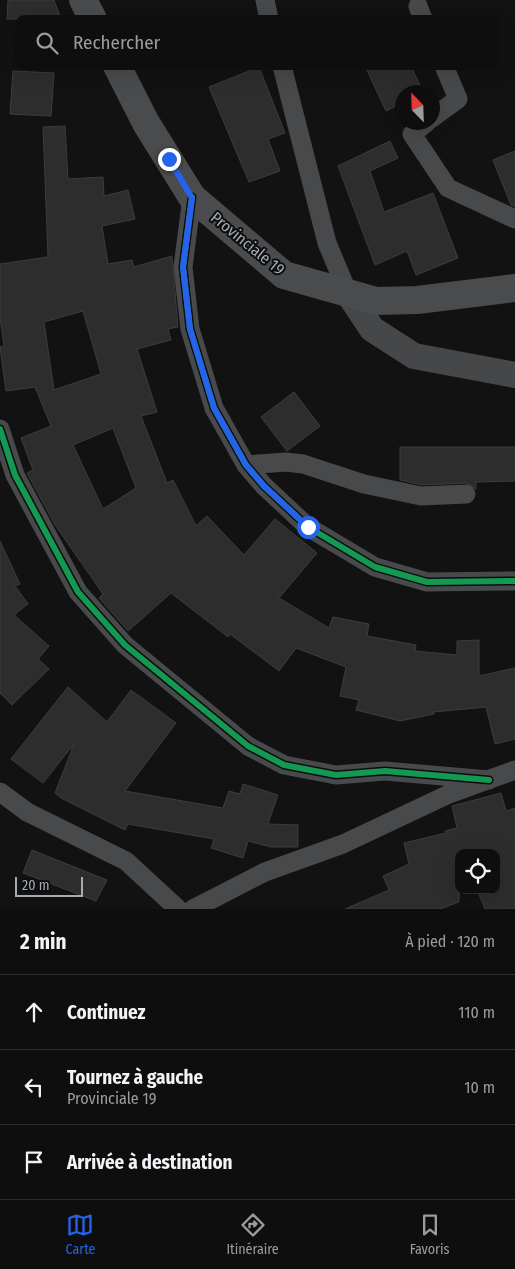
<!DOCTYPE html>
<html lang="fr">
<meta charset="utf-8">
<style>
:root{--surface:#0e0e0e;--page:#1c1c1c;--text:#f1f3f6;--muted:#9b9c9e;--line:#2e2e2e;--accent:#2563eb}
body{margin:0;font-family:"Fira Sans Condensed",sans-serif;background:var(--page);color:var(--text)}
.controls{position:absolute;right:15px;bottom:15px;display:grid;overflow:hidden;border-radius:10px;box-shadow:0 5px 20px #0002}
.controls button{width:45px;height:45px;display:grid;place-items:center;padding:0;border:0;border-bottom:1px solid var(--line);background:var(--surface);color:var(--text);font:25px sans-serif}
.compass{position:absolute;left:395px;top:85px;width:45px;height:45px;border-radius:50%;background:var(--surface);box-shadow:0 5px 20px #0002;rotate:337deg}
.scale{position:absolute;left:15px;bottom:12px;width:68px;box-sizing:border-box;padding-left:5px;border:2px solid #a5abb3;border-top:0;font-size:14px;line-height:18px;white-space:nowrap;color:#a5abb3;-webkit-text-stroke:4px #0d0d0e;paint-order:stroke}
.stop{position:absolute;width:15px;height:15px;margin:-11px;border:4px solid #2563eb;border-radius:50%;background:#fff}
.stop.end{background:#2563eb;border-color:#fff;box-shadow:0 1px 5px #0008}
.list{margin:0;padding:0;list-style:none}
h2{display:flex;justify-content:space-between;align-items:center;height:65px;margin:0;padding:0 20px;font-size:21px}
h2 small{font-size:16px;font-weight:400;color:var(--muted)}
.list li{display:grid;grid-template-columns:32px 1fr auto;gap:15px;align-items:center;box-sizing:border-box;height:75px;padding:0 20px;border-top:1px solid var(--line)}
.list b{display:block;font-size:19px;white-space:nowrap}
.list p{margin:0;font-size:16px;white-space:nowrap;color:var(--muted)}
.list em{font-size:16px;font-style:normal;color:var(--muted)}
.icon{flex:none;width:28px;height:28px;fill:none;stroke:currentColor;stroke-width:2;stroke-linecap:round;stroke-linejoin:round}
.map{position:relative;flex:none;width:515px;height:909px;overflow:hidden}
.search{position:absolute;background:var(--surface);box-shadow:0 5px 20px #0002;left:15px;right:15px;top:15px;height:55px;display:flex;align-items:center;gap:12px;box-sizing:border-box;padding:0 18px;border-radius:10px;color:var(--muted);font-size:19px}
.sheet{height:290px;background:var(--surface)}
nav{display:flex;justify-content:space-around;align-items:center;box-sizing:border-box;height:70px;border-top:1px solid var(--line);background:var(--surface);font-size:14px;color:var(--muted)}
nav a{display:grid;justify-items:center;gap:2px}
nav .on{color:var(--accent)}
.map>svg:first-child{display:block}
</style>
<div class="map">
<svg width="515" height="909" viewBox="0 0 515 909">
<rect width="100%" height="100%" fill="#121213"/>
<path fill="#2d2d2e" stroke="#3b3d3f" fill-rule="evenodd" d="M8,0H54L61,19H7Z
M365,66H411L423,92H402V103L386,111Z
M259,67L285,133L268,139L280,171L249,182L209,87Z
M13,71L54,73L51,116L10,114Z
M65,126L68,179L103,177L104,196L128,190L135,219L102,226L108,264L132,260L134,267L172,256L178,327L168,329L171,340L137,349L157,412L141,416L167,483L173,480L196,526L207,516L244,555L275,519L317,553L279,598L329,628L333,617L369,624L367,636L416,645L415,651L457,655V641L479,640V676L515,668V739L495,744L486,707L433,712L434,714L400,721L356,710L359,700L340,696L346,667L296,648L279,671L230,634L228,637L171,593L128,631L99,598L103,594L55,525L27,473L33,470L21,438L51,426L35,387L6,391L0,347L4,346L0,317V264L48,257L43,127ZM83,311L101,374L54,390L44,322ZM113,428L136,488L103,509L73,445Z
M390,141L398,158L370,171L384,212L433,193L458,258L416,275L407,251L375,265L338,166Z
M515,151V207L511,205L493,160Z
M294,392L320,426L287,451L261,417Z
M400,447H515V481L476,482V489L466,483L422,485L400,480Z
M0,541L20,584L15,586L28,604L14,615L49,646L38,659L49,669L12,705L0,693Z
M68,687L107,722L131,690L176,723L125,791L223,808L229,791L240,794L243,784L278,795L268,824L298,825V847H271L248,841L243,858L211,848L214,839L128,824L125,830L61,798L55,793L74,744L43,783L11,759Z
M501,793L506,811L515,808V909H485L477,890H496V853H459V902L440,909H345L389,890L383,876L409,864L404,843L446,833L445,831L457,828L452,806Z
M32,850L107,880L96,901L23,873Z"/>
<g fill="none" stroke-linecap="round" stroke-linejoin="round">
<path stroke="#47494b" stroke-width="19" d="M265,0L269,19
M418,6L423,19
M282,66L327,243L348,293
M432,118L458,99L444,66
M427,122L412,134L448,188L515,219
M192,197L183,267L190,329L214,408L246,465L264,486L308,527L375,567L427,582L515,581
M0,429L15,475L78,592L125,645L248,746L284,765L336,775L385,771L489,780
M246,465L286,462L303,464L364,484L421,496L466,494
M0,792L27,812L126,861L178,909
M193,909L265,872L343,844L449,794L515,770"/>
<path stroke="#464749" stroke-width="26" d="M348,293L372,329L414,356L515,375"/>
<path stroke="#4a4b4d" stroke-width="28" d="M83,0L93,19
M117,66L146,123L192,197L284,275L376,301L417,300L515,288"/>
<g stroke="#0d0d0e" stroke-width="9">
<path id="cycleway" d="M192,197L183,267L190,329L214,408L246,465L264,486L308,527L375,567L427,582L515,581
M0,429L15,475L78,592L125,645L248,746L284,765L336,775L385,771L489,780"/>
</g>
<use href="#cycleway" stroke="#139951" stroke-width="6"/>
</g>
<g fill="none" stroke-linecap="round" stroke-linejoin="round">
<path stroke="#2563eb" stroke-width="6" d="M169,159L192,198L183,267L190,329L214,408L246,465L264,486L308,527"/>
</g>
<g text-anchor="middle" stroke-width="4" stroke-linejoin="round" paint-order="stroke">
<g font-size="16" fill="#a5abb3" stroke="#0d0d0e">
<text transform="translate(248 243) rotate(39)" y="6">Provinciale 19</text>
</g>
</g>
</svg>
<div class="controls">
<button><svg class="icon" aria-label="locate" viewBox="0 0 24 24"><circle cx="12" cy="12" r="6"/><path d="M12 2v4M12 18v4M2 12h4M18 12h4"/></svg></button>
</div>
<svg class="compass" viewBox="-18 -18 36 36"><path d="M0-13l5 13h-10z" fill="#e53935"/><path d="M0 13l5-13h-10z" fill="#9b9c9e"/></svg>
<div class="scale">20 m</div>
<div class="stop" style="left:308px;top:527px"></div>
<div class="stop end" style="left:169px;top:159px"></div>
<div class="search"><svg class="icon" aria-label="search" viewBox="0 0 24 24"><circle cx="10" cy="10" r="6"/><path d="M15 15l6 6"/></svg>Rechercher</div>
</div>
<section class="sheet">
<h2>2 min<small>À pied · 120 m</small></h2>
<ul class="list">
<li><svg class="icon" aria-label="ahead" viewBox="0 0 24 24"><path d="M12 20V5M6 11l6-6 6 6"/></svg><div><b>Continuez</b></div><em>110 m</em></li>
<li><svg class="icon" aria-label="left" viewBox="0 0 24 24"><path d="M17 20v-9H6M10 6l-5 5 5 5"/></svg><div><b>Tournez à gauche</b><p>Provinciale 19</p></div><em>10 m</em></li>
<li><svg class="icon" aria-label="arrive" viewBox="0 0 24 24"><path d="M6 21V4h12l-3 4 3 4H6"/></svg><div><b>Arrivée à destination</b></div></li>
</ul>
</section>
<nav>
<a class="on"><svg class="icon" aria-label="map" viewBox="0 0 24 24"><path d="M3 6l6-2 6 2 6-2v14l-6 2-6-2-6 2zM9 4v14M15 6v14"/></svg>Carte</a>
<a><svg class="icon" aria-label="directions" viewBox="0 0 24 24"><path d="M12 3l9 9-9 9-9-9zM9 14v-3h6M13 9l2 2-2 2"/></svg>Itinéraire</a>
<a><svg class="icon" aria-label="saved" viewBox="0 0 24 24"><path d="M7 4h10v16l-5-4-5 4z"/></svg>Favoris</a>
</nav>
